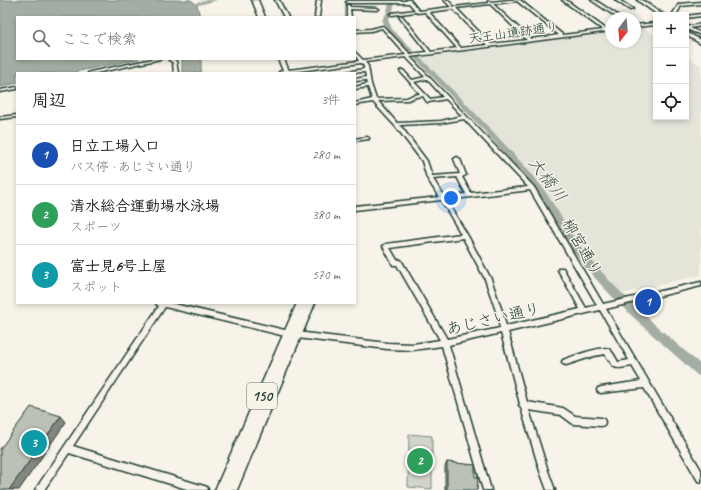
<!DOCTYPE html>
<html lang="ja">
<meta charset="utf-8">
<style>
:root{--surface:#fff;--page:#f2f2f2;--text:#222;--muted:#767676;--line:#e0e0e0;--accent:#1f3d34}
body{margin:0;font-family:Caveat,"Klee One",sans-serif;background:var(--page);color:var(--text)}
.controls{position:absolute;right:12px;top:12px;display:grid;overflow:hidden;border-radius:0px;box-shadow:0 2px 6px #0003}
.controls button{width:36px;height:36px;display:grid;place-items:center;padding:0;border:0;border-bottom:1px solid var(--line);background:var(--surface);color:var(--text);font:20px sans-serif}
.compass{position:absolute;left:605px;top:12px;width:36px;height:36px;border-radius:50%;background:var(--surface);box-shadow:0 2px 6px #0003;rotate:196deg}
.you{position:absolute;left:451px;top:198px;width:14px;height:14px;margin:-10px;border:3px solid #fff;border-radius:50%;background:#1a73e8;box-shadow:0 0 0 6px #1a73e833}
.badge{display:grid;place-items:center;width:26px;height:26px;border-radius:50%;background:var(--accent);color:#fff;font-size:13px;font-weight:700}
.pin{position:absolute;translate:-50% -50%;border:2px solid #fff;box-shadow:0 1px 4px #0006}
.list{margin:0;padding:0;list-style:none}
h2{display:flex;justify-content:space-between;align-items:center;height:52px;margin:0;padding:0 16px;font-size:17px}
h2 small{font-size:13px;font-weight:400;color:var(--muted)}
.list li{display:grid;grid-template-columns:26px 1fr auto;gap:12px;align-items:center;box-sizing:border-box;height:60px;padding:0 16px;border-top:1px solid var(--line)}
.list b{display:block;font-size:15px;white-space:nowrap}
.list p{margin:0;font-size:13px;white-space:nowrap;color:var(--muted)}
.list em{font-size:13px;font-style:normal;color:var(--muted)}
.icon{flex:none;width:22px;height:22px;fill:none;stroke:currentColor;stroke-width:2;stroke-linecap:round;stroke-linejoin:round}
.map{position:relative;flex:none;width:701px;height:490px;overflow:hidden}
.search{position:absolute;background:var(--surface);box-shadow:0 2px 6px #0003;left:16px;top:16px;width:340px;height:44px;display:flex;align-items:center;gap:10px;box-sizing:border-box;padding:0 14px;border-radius:0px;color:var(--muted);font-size:15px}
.panel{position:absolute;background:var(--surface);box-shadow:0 2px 6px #0003;left:16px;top:72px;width:340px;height:232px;border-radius:0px}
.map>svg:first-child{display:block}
</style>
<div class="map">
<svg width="701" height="490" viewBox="0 0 701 490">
<rect width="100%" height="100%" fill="#f7f3e8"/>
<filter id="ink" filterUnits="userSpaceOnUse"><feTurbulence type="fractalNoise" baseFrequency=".025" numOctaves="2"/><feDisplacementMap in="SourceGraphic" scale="8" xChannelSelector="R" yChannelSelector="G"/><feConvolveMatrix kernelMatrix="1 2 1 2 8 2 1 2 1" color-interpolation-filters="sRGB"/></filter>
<g filter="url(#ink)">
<path fill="#e5e4d9" d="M643,27L656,36V117H686V56L701,66V275L618,295L594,272L537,183L417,58L611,32V42H635V29Z"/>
<path fill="#d3d5ca" stroke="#79897f" d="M409,434L432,436V489L408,487Z"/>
<path fill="#a4ada3" stroke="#6f8077" d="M0,0H191L197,5L200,17H17V59H139L69,73H17V83L0,87Z
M182,59H201V73H182Z"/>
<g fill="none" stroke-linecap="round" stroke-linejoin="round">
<path stroke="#6f8077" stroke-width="1" d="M646,0L667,15
M686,24L701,29"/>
<path fill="#a4ada3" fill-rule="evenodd" d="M207,0H218L195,6L192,4Z
M390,0H396L392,14L388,20L392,29C440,78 490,126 535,178C554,201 566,228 584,251C618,294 660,329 701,365V377L697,375C656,337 611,301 577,256C559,232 548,204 529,182C485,129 436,81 388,31L382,20L386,14Z"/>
<g stroke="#1f3d34" stroke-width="3">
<path id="minor" d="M275,0H279L288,17H284Z
M317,0H321L319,17H315Z
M406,0H410L419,11L451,7L444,0H448L454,7L488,3V1H489L491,2L510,0H520L563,35L603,30L562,0H566L606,29H611V31L410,57L534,187L603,304L701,282V286L606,309L701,470V482L698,481L644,388L601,393L598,392L597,390L598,388L601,387L641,381L632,366C613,369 616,371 605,354L594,356L566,365L563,364L562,362L563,360C571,357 603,345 609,349C612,351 616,358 618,362L629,360L600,310L508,332L527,402L563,408L575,416L601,418L604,419L605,422L604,425L601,426L573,424L561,415L529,410L548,471L555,490H547L540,471L521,408L519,405L520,404L501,333L449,345L491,490H483L442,346L413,350L387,349L289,337L165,307L73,446L204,486L207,487L208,490H190L69,453L44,490H35L159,306L157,305L156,303H170L289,331L387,343L413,344L440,340L397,265H393L383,246L386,244L461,234L441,200L355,210V206L439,197L427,178L422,161L396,127L373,102L355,105V103L372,99L368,87L355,89V87L367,84L366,80L355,81V79L366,77L365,72L344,73L346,72L364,69V66L361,63L283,73L279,72L281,71L359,61L355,55V52L363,60L406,55L382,28L371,31L355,32V30L371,29L383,26L410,54L427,52L400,18L399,17L401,16H402L431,52L457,48L425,12L418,13L416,12L392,15L390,14L392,13L415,10L409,3H348L346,2L348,1H407ZM517,1L559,35L531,39L493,4ZM490,4L527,40L491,44L456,8ZM453,9L487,45L461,48L429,12ZM406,57L425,77L412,80L403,70L400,71L420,94L413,95L407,98L376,99L371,84L368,66L365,62ZM427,79L443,97L430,99L414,82ZM423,96L427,102H429L446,99L462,116L441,121L397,123L378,101L408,100L416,97ZM464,119L528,187L471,193L462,177L466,175L460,159L457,157L454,159L460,174L432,176L427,161L400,125L441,123ZM457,177L466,194L444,196L433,179ZM530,190L597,305L586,308L563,268H559L558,270L580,309L506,326L502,311L491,279L468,236L446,200ZM463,238L485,279L496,311L500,328L447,339L401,260H397L390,248Z
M591,0H595L622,18H618Z
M615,0H619L633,9L630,10Z
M701,2V4L681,6L676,15H672L679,4Z
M347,5H349L350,7L377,8L379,9L377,10L350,9L351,17H347Z
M701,14V16L686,18V16Z
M656,23V25L635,27V25Z
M701,24V26L690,28L701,33V35L686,29V27Z
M153,59H161L96,73H88L90,72Z
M168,59H173L176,61L178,73H174L173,63Z
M17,87V89L0,92V90Z
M17,115V117L0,119V117Z
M367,137L369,138V139L355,141V139Z"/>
</g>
<g stroke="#1f3d34" stroke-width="3">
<path id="major" d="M637,0H642L663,15H658Z
M686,32L701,40V44L686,35Z"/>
</g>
<g stroke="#1f3d34" stroke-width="3">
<path id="highway" d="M252,0H258L265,17H259Z
M278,59H284L290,73H284Z
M297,303H315L237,490H215Z"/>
</g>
<use href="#minor" fill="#f7f3e8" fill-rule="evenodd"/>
<use href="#major" fill="#f7f3e8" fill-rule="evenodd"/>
<use href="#highway" fill="#f7f3e8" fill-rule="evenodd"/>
</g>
<path fill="#a1a69d" stroke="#1f3d34" d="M447,462L475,477L477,490H445V467Z"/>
<path fill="#83877f" stroke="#1f3d34" d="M61,416L66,422L19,490H9Z"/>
<path fill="#bbc1b6" stroke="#1f3d34" d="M31,407L61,416L9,490H0V449Z
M447,462L475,465V477H478L477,490H447Z"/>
</g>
<g text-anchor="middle" stroke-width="3" stroke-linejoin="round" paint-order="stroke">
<g font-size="13" fill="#1f3d34" stroke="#f7f3e8">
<text transform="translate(513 32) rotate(-8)" y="5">天王山遺跡通り</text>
</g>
<rect fill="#f7f3e8" stroke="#60746a" stroke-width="1" x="247" y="383" width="30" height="26" rx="3"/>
<g font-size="15" font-weight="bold" fill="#1f3d34">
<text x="262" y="401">150</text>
</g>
<g font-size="16" fill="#1f3d34" stroke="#f7f3e8">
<text transform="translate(583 247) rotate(60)" y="6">柳宮通り</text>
<text transform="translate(493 318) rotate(-13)" y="6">あじさい通り</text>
</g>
<g font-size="17" font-style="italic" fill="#405950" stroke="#f7f3e8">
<text transform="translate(548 179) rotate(53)" y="6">大橋川</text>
</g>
</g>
</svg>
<div class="controls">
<button>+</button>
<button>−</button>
<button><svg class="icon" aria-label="locate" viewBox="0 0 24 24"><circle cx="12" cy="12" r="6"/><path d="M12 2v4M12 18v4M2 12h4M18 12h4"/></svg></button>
</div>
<svg class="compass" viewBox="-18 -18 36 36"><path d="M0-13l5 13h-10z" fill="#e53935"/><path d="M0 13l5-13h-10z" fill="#767676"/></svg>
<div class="you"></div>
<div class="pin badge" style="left:648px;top:302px;background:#1a4fb4">1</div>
<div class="pin badge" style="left:420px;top:461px;background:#2e9e5b">2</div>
<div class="pin badge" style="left:34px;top:443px;background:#0f9aa8">3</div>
<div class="search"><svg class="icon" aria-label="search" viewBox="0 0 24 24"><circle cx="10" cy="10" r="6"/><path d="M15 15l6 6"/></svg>ここで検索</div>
<section class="panel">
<h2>周辺<small>3件</small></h2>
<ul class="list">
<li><span class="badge" style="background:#1a4fb4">1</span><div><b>日立工場入口</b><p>バス停 · あじさい通り</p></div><em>280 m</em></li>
<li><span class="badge" style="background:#2e9e5b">2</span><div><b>清水総合運動場水泳場</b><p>スポーツ</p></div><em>380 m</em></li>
<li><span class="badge" style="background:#0f9aa8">3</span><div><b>富士見6号上屋</b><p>スポット</p></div><em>570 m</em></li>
</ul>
</section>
</div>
